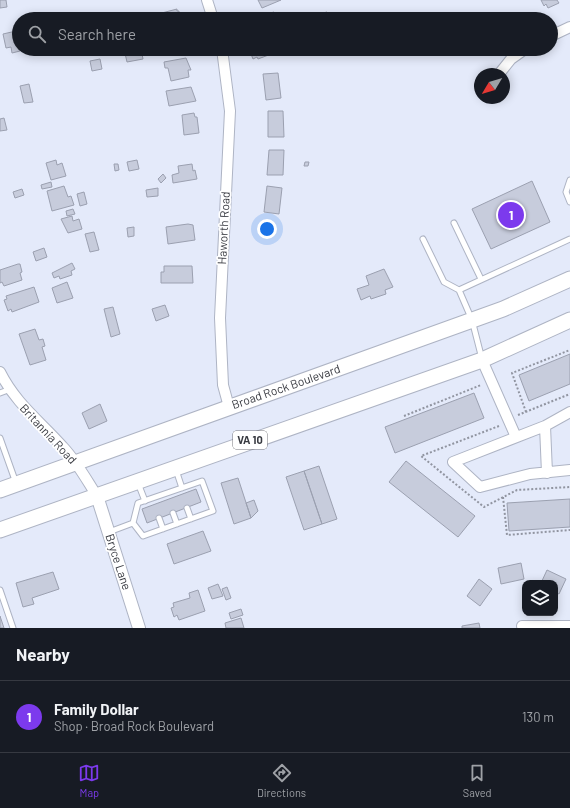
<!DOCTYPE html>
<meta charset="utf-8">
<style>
:root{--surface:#171b24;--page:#20242c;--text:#f1f3f6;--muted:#9ea1a6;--line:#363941;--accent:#7c3aed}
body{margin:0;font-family:Barlow,sans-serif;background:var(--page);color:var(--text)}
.controls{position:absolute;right:12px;bottom:12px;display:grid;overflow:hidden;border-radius:8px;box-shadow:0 2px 10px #0003}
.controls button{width:36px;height:36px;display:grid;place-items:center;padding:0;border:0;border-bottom:1px solid var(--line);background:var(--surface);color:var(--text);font:20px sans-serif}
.compass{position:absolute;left:474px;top:68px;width:36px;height:36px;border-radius:50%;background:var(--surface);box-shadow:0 2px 10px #0003;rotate:232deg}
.you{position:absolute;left:267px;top:229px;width:14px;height:14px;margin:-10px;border:3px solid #fff;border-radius:50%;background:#1a73e8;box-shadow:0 0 0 6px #1a73e833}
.badge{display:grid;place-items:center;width:26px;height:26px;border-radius:50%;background:var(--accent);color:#fff;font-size:13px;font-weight:700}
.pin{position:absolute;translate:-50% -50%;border:2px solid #fff;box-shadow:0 1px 4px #0006}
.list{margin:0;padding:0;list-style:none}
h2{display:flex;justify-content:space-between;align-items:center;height:52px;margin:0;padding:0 16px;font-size:17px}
h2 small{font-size:13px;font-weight:400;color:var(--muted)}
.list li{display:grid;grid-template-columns:26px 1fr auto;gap:12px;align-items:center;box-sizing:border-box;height:72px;padding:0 16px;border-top:1px solid var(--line)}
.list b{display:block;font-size:15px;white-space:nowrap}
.list p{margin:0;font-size:13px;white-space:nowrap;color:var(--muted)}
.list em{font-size:13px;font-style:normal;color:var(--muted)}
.icon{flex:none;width:22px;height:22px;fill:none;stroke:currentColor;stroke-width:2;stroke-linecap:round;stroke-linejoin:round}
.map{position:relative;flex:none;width:570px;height:628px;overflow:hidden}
.search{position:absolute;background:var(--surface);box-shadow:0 2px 10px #0003;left:12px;right:12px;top:12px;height:44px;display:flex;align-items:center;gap:10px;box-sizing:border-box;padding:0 14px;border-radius:22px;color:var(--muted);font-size:15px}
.sheet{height:124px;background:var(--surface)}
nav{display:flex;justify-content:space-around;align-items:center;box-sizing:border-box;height:56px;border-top:1px solid var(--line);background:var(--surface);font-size:11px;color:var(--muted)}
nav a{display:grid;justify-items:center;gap:2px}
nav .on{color:var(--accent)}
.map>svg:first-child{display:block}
</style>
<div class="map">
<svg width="570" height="628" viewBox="0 0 570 628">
<rect width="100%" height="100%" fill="#e4eafa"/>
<path fill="#c7ccdc" stroke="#9ba0b0" d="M0,0H6L7,7L0,8Z
M258,0H281L262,8Z
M541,0H557L559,3L548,8L546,4L544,6Z
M177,9V11H179V19H159L158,14Z
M274,12L276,18L274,19H249Z
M327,12L328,16L320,19L319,14Z
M16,31L20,51L12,53L11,47L6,48L3,34Z
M124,49H141L143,59L127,62Z
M249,49H279V51L258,59L257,57L253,59Z
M186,58L191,70H188L189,77L171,81L168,68H165L164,62Z
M100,59L102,69L92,71L90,61Z
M278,73L281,98L266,100L263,74Z
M29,84L33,102L24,103L20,86Z
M191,87L196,101L169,106L166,91Z
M268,111H283L284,137H268Z
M194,113L195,117H197L199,133L184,135L182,115Z
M4,118L7,130L0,131V119Z
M269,150H284L283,175H267Z
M56,160L57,165L62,163L66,176L51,180L46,163Z
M137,160L139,169L129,171L127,162Z
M305,162H309L308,166H304Z
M114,164H118L119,170L115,171Z
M192,164L193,171L195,170L197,179L173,183L172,175L179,173L178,166Z
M163,174L166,178L161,183L158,179Z
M532,181L550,222L491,249L472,209Z
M51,182L52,187L42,189L41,185Z
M64,186L68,197L71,196L74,205L52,211L47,191Z
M267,186L282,188L279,214L264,212Z
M158,188V196L147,197L146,190Z
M22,189L24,195L15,198L13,192Z
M84,192L87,204L80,206L77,194Z
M73,209L75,214L67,216L66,211Z
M72,216L73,221L79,219L82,229L68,233L61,219Z
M188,224L193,225L195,240L168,244L166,227Z
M134,227V236L128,237L127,228Z
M94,232L99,250L90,252L85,234Z
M44,248L47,257L36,261L33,252Z
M72,263L75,269L71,271L72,275L60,279L59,276L54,278L52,273Z
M18,264H20L22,272L20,273L22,280L4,286L2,282L0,283V270Z
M164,266H192L193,283H161V272H164Z
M384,269L393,287L385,290L386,294L371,299L370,296L361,300L357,289L369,285L366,276Z
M67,282L73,298L57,303L52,288Z
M34,287L39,302L12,312L11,309L8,311L4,300L7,299L6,296Z
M165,305L169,316L156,321L152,309Z
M113,307L120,334L111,337L104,309Z
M35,329L39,340L43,339L45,346L42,347L46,360L30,365L19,334Z
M570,354V384L529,401L519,375Z
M474,393L484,418L395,453L385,427Z
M100,404L107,421L89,429L82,413Z
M406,461L475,516L458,537L389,482Z
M319,466L337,519L322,524L304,471Z
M304,471L322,524L304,530L286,477Z
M238,478L251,518L234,524L221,483Z
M196,489L201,502L147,523L142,509Z
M570,499V527L509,531L507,503Z
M254,500L258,511L251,518L246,503Z
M203,531L211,551L174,564L167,544Z
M521,563L524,579L501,584L498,568Z
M547,570L566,579L559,594L555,592V583H541Z
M53,572L59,589L32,598L34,604L23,607L16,583Z
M479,579L492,589L480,606L467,596Z
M218,584L223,596L212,599L208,588Z
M227,587L231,598L226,600L222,589Z
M198,590L205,611L179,620L177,615L174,617L171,608L174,607L173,603L190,598L189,593Z
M241,609L243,615L231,619L229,613Z
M0,616L4,628H0Z
M241,618L244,628H226L225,623Z
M479,623L480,628H462V626Z"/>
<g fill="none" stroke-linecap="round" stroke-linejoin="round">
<g stroke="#aeb4c4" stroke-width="7">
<path id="service" d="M570,180L566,192L570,202
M454,223L481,279
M423,239L444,282L459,290
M482,359L472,320L459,290L570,239
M0,393L8,390
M0,438L16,483
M176,470L182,488
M138,483L145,501
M187,508L191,519
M173,513L177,524
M159,518L163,529
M109,532L133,523L143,536L213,511L202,481L138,503L133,523
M0,590L13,628"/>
</g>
<g stroke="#aeb4c4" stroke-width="12">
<path id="minor" d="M207,0L213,19
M551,36L570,27
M222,49L230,111L220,318L223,385L229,407
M499,74L511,59L525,49
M482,360L516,437
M0,372C16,404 40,421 63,447C77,462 86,479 97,496
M570,412L545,426L453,462L480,487L530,474L570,470
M545,426L547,473
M522,626H570"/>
</g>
<g stroke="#aeb4c4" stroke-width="14">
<path id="tertiary" d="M97,496L139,628"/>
</g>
<g stroke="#aeb4c4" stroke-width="17">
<path id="primary" d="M0,490L503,309L570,279
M0,530L482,360L570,320"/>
</g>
<path stroke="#9195a1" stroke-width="2" stroke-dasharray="2 2" stroke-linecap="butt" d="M526,412L512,373L570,350
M518,415L570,394
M404,416L481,385
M499,426L421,456L484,507L517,490L570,487
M503,497L507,535L570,530"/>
<use href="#service" stroke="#fff" stroke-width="5"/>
<use href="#minor" stroke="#fff" stroke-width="10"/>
<use href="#tertiary" stroke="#fff" stroke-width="12"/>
<use href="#primary" stroke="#fff" stroke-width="15"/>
</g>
<g text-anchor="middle" stroke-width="3.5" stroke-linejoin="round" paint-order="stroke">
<rect fill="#fff" stroke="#74757a" stroke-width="1" x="233" y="431" width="34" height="18" rx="3"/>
<g font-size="11" font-weight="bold" fill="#383a41">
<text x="250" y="444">VA 10</text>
</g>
<g font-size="12" fill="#383a41" stroke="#fff">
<text transform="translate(224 228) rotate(-87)" y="4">Haworth Road</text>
<text transform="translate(286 387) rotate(-19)" y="4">Broad Rock Boulevard</text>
<text transform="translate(48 434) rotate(47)" y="4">Britannia Road</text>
<text transform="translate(118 562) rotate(72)" y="4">Bryce Lane</text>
</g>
</g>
</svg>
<div class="controls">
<button><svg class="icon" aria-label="layers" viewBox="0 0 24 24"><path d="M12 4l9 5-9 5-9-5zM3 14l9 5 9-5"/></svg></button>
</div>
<svg class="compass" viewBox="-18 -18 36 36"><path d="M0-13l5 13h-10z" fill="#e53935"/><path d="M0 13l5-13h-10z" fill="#9ea1a6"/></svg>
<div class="you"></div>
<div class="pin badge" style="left:511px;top:215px">1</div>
<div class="search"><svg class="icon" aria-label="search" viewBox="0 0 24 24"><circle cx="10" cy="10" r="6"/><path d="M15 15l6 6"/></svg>Search here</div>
</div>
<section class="sheet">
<h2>Nearby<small></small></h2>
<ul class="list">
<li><span class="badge">1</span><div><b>Family Dollar</b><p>Shop · Broad Rock Boulevard</p></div><em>130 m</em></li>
</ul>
</section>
<nav>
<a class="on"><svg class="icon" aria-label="map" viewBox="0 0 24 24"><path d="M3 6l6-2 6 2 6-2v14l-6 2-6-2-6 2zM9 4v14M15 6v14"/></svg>Map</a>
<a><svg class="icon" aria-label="directions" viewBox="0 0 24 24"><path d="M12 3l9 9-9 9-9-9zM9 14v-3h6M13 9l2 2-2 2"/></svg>Directions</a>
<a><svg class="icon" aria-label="saved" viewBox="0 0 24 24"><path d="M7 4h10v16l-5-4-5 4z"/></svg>Saved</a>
</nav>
